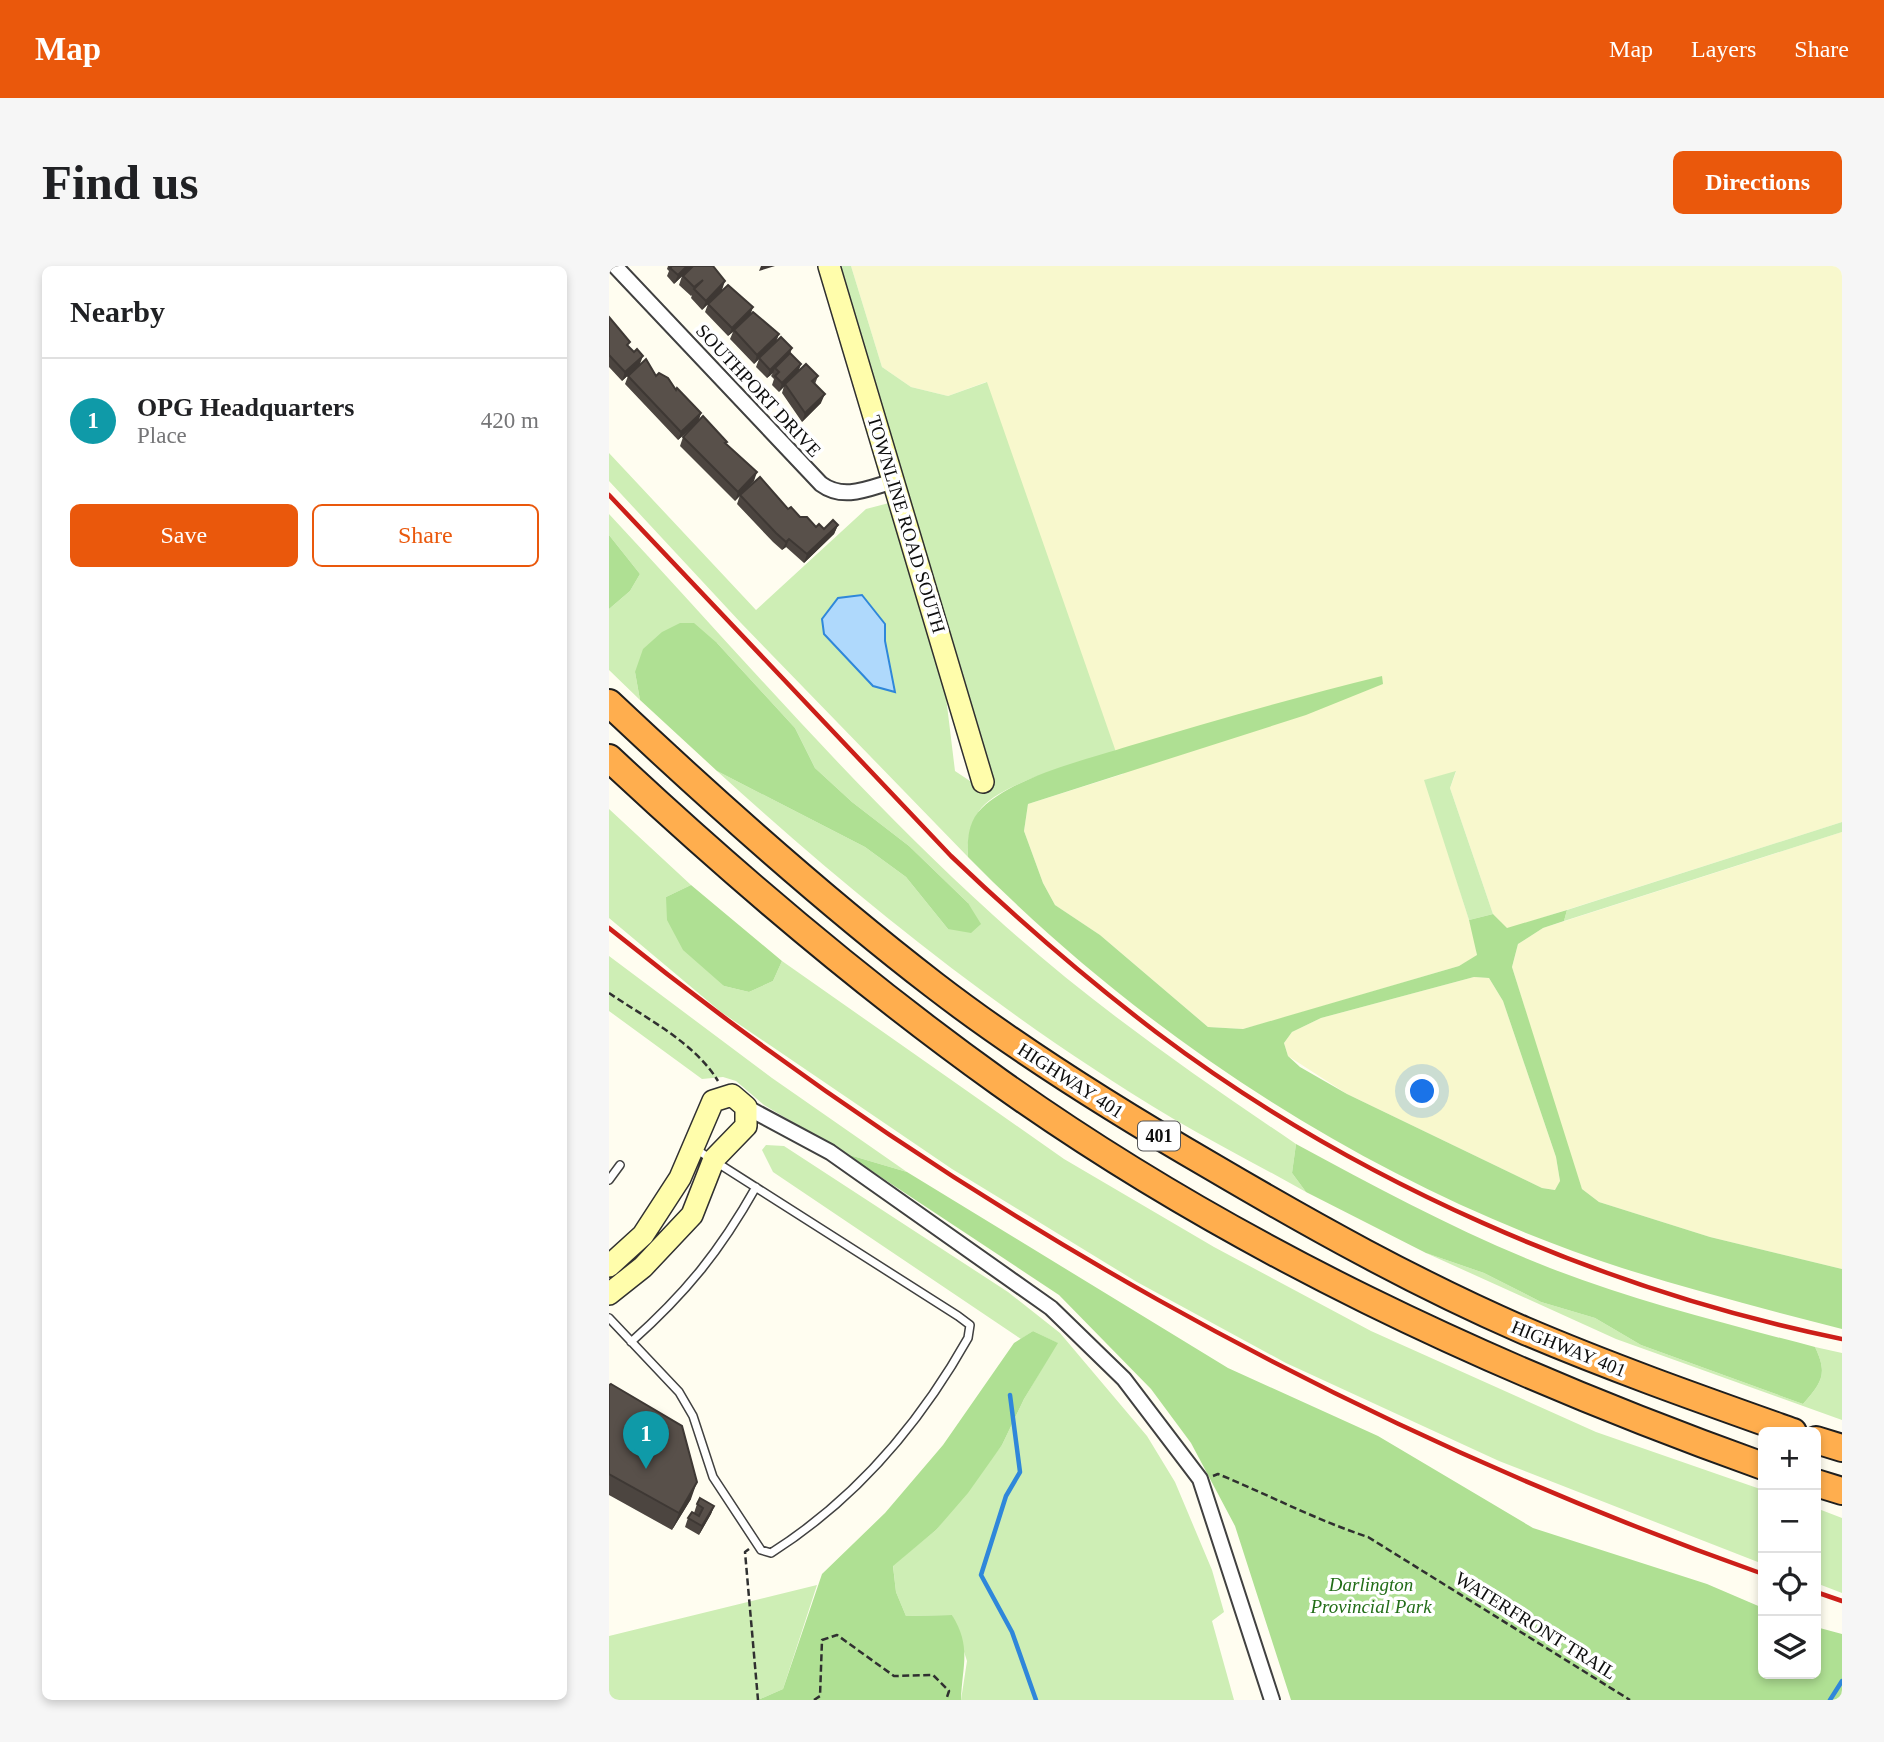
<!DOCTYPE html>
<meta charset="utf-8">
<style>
:root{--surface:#fff;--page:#f6f6f6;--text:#202124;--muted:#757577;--line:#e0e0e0;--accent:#ea580c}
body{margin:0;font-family:Georgia,serif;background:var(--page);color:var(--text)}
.controls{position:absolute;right:21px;bottom:21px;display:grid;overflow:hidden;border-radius:10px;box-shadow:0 4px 10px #0003}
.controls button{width:63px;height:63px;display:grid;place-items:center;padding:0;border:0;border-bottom:2px solid var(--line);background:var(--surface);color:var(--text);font:35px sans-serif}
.you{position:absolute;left:814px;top:826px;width:24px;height:24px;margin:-18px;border:5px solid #fff;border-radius:50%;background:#1a73e8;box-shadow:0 0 0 10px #1a73e833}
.badge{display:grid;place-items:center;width:46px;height:46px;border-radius:50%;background:var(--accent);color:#fff;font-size:23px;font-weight:700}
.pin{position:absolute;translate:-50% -58px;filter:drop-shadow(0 2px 4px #0008)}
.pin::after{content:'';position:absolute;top:37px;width:24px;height:21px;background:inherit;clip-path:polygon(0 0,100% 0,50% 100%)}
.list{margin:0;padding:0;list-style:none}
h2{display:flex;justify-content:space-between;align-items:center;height:91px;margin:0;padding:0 28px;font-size:30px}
h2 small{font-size:23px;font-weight:400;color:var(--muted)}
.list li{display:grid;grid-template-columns:46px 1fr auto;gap:21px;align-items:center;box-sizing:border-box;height:126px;padding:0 28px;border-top:2px solid var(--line)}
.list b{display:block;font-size:26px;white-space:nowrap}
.list p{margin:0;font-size:23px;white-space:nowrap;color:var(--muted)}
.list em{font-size:23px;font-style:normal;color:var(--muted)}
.actions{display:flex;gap:14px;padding:21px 28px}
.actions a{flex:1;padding:16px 0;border:2px solid var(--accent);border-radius:10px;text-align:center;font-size:24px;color:var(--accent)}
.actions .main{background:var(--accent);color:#fff}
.icon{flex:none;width:38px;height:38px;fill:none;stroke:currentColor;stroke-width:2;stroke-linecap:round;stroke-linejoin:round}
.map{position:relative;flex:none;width:1233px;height:1434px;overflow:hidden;border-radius:10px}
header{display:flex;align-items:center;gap:42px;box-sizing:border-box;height:98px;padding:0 35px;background:var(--accent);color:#fff}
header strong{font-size:33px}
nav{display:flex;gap:38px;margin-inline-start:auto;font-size:24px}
.intro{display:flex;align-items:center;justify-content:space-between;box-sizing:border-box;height:168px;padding:0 42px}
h1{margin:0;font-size:49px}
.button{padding:18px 32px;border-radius:10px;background:var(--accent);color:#fff;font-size:24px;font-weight:700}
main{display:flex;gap:42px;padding:0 42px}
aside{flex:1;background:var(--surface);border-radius:10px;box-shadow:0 4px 10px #0003}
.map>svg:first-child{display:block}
</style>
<header>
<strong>Map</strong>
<nav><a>Map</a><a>Layers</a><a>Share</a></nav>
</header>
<div class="intro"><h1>Find us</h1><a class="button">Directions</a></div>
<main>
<aside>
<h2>Nearby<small></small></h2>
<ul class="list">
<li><span class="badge" style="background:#0f9aa8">1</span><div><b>OPG Headquarters</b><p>Place</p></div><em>420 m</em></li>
</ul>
<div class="actions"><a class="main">Save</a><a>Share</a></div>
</aside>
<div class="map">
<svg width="1233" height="1434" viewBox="0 0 1233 1434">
<rect width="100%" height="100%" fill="#fffdf0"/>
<path fill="#f8f8cd" d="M242,0H1233V556L898,663L884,648L841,522L847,506L816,514L866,673L868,690L850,700L660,756L634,763L599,761L491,669L446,639L434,617L415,565L419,538L514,508L377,116L339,130L302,121L273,101Z
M1233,566V1003L1101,971L990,936L973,923L959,884L903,701L909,678L934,662Z
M865,711L880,712L894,735L947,891L951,915L947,924L933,922L738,828L679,790L675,777L683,766L712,752Z"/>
<path fill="#ceeeb5" d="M230,0H242L273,101L302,121L339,130L378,116L507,486C475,494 388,518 370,545C360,560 358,574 359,591L132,357L0,215V187L147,344L257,243L280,237L337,431L346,505L364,517Z
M0,248C126,383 247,525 384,649C478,735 582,807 687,878L683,907L697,926C653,901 607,878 563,852C399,754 248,633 108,505L256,581L297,611L339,663L359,637L300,580L243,536L206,502L186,462L108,377L26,406L31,434L0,404V343L21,325L31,308L0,269Z
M847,505L841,522L884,648L860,654L815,514Z
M0,543L82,619L57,631L115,720L140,726L164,715L173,695L455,893L605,981L762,1065L987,1166L1154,1224V1298L890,1195L677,1097L528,1016L343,903L112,746L0,652Z
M1233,556V566L955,655L958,644Z
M0,690L163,812L298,906L237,888L155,839L127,815L114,811L93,813L0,745Z
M157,879L175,880L399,1026L451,1067L538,1170L566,1216L603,1304L615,1346L603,1355L625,1434H352L358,1395L343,1349L297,1350L287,1326L284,1299L327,1264L393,1179L415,1133L448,1077L424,1065L412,1073L164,906L153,884Z
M817,987L875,1007L932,1036L986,1052L1032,1079L1194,1138C1213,1116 1219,1108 1206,1081L1233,1087V1154L1007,1073Z
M1207,1242L1233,1252V1327L1207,1317Z
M208,1319L174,1423L149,1434H0V1370Z"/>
<path fill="#afe093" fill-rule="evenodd" d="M0,269L31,308L21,325L0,343Z
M71,357H85L108,377L186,462L206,502L243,536L300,580L359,637L372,658L362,667L339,663L297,611L256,581L108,505L31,434L26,406L34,383L53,366Z
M773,410L774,418L697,449L419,538L415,565L434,617L446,639L491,669L599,761L634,763L850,700L868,689L860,654L884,648L898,662L958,644L955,655L934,662L909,678L903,701L973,923L990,936L1101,971L1233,1003V1063C1159,1044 1086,1025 1013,1002C767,922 540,775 359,591C358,574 359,555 373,542C407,510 476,494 520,480C604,455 687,431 773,410ZM865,711L880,712L894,735L947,891L951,915L946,924L933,922L738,828L691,801L679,790L675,777L683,766L712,752Z
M82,619L173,695L164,715L140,726L115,720L74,684L58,654L57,631Z
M687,878C770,923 854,968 941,1002C1026,1035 1118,1058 1206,1081C1219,1108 1213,1116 1194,1138L1032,1079L986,1052L932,1036L875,1007L817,987L697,926L683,907Z
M237,888L298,906L619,1102L769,1170L924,1262L1098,1318L1154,1342V1408H1207V1361L1233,1368V1434H682L626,1260L582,1177L542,1123L450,1029Z
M424,1065L449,1077L415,1133L393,1179L359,1227L327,1264L284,1300L287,1326L297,1350L343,1349C363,1381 353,1400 352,1434H149L174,1423L213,1308L276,1247L334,1179L405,1077Z"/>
<path fill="#afd9fc" stroke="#2f87da" stroke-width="2" d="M253,329L276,358V375L286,426L264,420L215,368L213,353L229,332Z"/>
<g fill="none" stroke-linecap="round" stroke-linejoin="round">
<path stroke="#2f87da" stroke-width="4.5" d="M401,1129L411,1206L397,1230L372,1309L403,1366L427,1434
M1221,1434L1233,1415"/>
<g stroke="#414141" stroke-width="10">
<path id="lane" d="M0,914L11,899
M0,1052L70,1126L84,1150L104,1211L152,1284L162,1287C247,1233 310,1159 359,1072L361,1059L349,1050L85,882
M22,1076C77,1027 111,985 147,921"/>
</g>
<g stroke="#414141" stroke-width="18">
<path id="street" d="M6,0L212,218C235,235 260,222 285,215
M137,841L221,886L442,1042L515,1113L591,1213L663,1434"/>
</g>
<g stroke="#303030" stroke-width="24">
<path id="secondary" d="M220,0L374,516
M0,1000L34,969L71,912L104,835L123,829L137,841V860L105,893L83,949L34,1001L0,1028"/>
</g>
<g stroke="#1f1f1f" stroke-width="30">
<path id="highway" d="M0,437C104,535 211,631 325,719C412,786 507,845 602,900C704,960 806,1017 914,1064C1003,1102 1094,1134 1184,1166
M0,492C124,608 253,718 390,816C623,982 886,1104 1154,1200
M1207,1174L1233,1182
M1207,1217L1233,1225"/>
</g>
<path stroke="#303030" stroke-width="2.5" stroke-dasharray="7 3.5" stroke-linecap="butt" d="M0,727C38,753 85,776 109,815
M604,1210L609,1208C660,1229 707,1254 759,1271L1021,1434
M140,1283L136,1286L149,1434
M205,1434L211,1430L213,1374L228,1369L285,1410L324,1409L340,1425L337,1434"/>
<use href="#lane" stroke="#fff" stroke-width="7"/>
<use href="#street" stroke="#fff" stroke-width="14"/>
<use href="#secondary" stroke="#fffdab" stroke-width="21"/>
<use href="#highway" stroke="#ffae4e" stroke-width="26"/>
<path stroke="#cc1f19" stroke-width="4.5" d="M0,229L342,590C407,652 475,711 547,766C743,914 992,1024 1233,1073
M0,662C346,941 735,1160 1154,1308
M1207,1326L1233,1335"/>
</g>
<path fill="#4c4540" d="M59,0H104L113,24L144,41L141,48L170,68L167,76L181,87L190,105L209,110L206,118L212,137L193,156L173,127L175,120L170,126L163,119L165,113L162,110L164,107L158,112L147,101L150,93L145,98L121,73L124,66L119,70L96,46L99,38L93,44L82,32L83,29L82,30L70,19L73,10L65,18L58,10L60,5L58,3Z
M0,51L31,98L13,115L0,101Z
M19,110H47L67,124L92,147L89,156L69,174L16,118Z
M74,171L117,178L145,215L126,235L71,180Z
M131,229L179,243L207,261L215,263L229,259L225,268L195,297L177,281L173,284L164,276L128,238Z
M0,1119L82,1233L63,1264L0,1229Z
M88,1238L105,1240L102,1248L90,1269L76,1261L79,1252L85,1247Z"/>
<path fill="#3e3834" d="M78,0H84L65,18L69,9Z
M152,0H166L150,5Z
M116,15L113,24L93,44L97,35Z
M144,41L141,50L119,70L123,62Z
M170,68L166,77L145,98L148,89Z
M183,82L180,91L166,102L164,107L158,112L161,104Z
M34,90L31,98L13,115L16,106Z
M192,98L189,107L170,126L173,117Z
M216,128L212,137L193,156L196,147Z
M92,147L89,156L69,174L72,166Z
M148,206L145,215L126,235L129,226Z
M229,259L225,268L195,297L198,288Z
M180,273L177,281L173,284L177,276Z
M88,1216L82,1233L63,1264L70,1247Z
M105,1240L102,1248L90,1269L93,1260Z"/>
<path fill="#58504a" stroke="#3e3834" stroke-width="2" d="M63,0H78L69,9L61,2Z
M84,0H104L116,15L97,35L85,23L94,14L85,21L74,10Z
M119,19L144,41L123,62L99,38Z
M144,46L170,68L148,89L125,64Z
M0,51L21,76L18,79L25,86L28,83L34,90L16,106L0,89Z
M172,71L183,82L161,104L150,92Z
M181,87L192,98L173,117L166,110L170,106L166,102Z
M37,93L47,110L50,107L59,112L67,124L68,122L92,147L72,166L19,110Z
M197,98L209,110L203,115L216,128L196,147L176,118Z
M94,150L118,176L116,177L148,206L129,226L74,171Z
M151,211L179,243L182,241L191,251H198L207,261L210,258L215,263L224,254L229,259L198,288L180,273L177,276L167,267L131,229Z
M2,1118L73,1160L88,1216L70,1247L0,1208V1119Z
M91,1232L105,1240L93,1260L79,1252L83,1246L90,1250L94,1242L88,1238Z"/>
<g text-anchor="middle" stroke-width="7" stroke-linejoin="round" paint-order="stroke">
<rect fill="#fff" stroke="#565656" stroke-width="2" x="529" y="855.5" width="42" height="29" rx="5"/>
<g font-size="18" font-weight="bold" fill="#0e0e0e">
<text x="550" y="876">401</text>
</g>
<g font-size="19" fill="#0e0e0e" stroke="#fff">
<text transform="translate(150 124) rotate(47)" y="7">SOUTHPORT DRIVE</text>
<text transform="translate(298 258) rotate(73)" y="7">TOWNLINE ROAD SOUTH</text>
<text transform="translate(462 814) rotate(33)" y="7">HIGHWAY 401</text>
<text transform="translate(960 1082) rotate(22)" y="7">HIGHWAY 401</text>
<text transform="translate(927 1359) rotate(32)" y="7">WATERFRONT TRAIL</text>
</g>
<g font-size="19" font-style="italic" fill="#226d18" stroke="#fff">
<text x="762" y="1325">Darlington<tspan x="762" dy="22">Provincial Park</tspan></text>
</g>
</g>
</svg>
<div class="controls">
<button>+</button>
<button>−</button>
<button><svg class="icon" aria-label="locate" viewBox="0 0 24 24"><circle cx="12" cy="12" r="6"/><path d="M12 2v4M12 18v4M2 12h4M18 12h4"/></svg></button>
<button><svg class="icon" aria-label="layers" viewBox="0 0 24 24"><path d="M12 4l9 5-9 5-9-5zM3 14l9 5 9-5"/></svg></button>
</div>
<div class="you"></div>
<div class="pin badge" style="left:37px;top:1203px;background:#0f9aa8">1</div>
</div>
</main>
